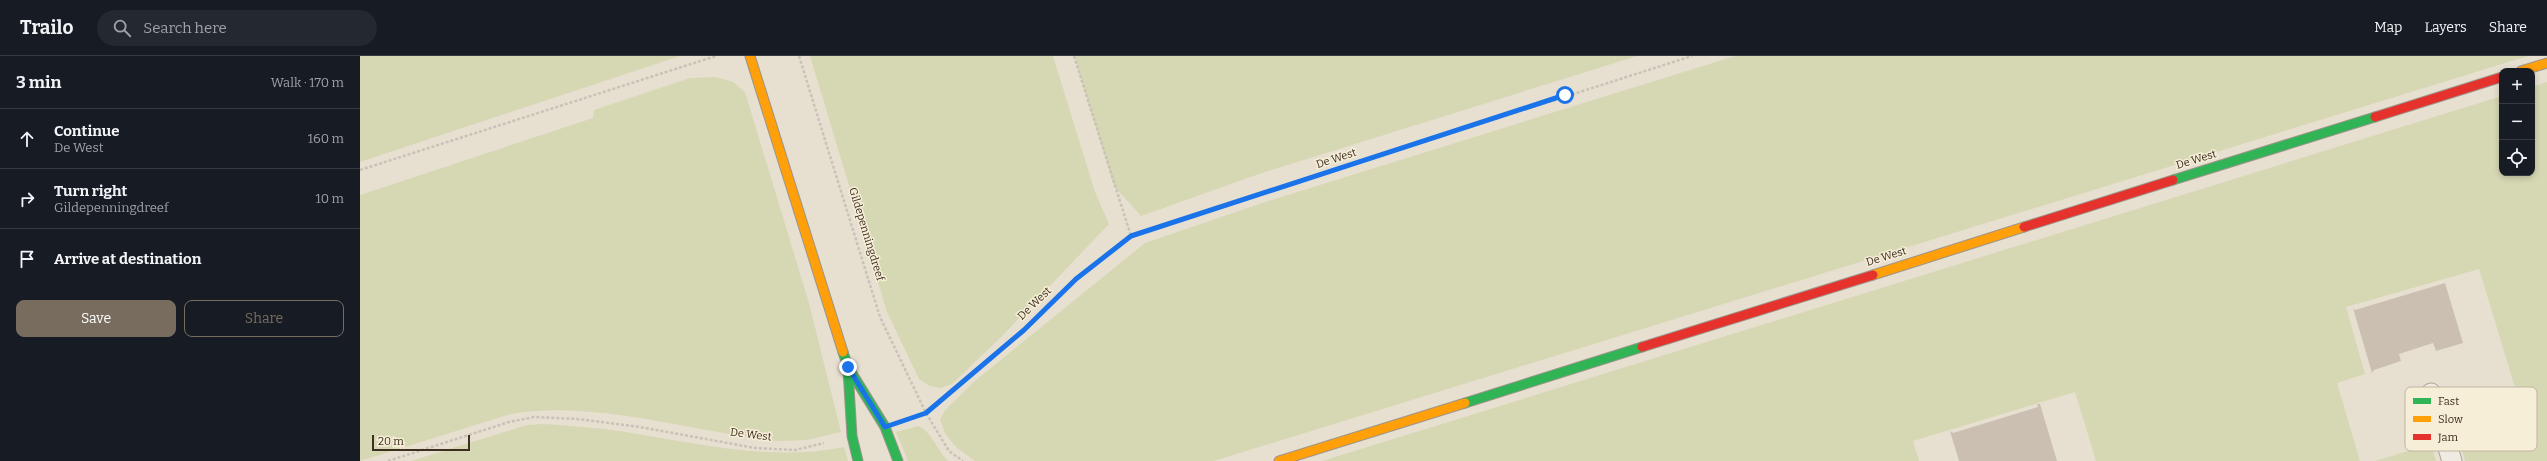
<!DOCTYPE html>
<meta charset="utf-8">
<style>
:root{--surface:#171b24;--page:#242831;--text:#f1f3f6;--muted:#9ea1a6;--line:#363941;--accent:#786c5e}
body{margin:0;font-family:Bitter,serif;background:var(--page);color:var(--text)}
.controls{position:absolute;right:12px;top:12px;display:grid;overflow:hidden;border-radius:8px;box-shadow:0 2px 6px #0003}
.controls button{width:36px;height:36px;display:grid;place-items:center;padding:0;border:0;border-bottom:1px solid var(--line);background:var(--surface);color:var(--text);font:20px sans-serif}
.scale{position:absolute;left:12px;bottom:10px;width:98px;box-sizing:border-box;padding-left:4px;border:2px solid #3d2e20;border-top:0;font-size:11px;line-height:14px;white-space:nowrap;color:#3d2e20;-webkit-text-stroke:3px #f7eed8;paint-order:stroke}
.stop{position:absolute;width:12px;height:12px;margin:-9px;border:3px solid #1a73e8;border-radius:50%;background:#fff}
.stop.end{background:#1a73e8;border-color:#fff;box-shadow:0 1px 4px #0008}
.list{margin:0;padding:0;list-style:none}
h2{display:flex;justify-content:space-between;align-items:center;height:52px;margin:0;padding:0 16px;font-size:17px}
h2 small{font-size:13px;font-weight:400;color:var(--muted)}
.list li{display:grid;grid-template-columns:26px 1fr auto;gap:12px;align-items:center;box-sizing:border-box;height:60px;padding:0 16px;border-top:1px solid var(--line)}
.list b{display:block;font-size:15px;white-space:nowrap}
.list p{margin:0;font-size:13px;white-space:nowrap;color:var(--muted)}
.list em{font-size:13px;font-style:normal;color:var(--muted)}
.actions{display:flex;gap:8px;padding:12px 16px}
.actions a{flex:1;padding:9px 0;border:1px solid var(--accent);border-radius:8px;text-align:center;font-size:14px;color:var(--accent)}
.actions .main{background:var(--accent);color:#fff}
.icon{flex:none;width:22px;height:22px;fill:none;stroke:currentColor;stroke-width:2;stroke-linecap:round;stroke-linejoin:round}
.map{position:relative;flex:none;width:2187px;height:405px;overflow:hidden}
header{display:flex;align-items:center;gap:24px;box-sizing:border-box;height:56px;padding:0 20px;background:var(--surface);border-bottom:1px solid var(--line)}
header strong{font-size:19px}
nav{display:flex;gap:22px;margin-inline-start:auto;font-size:14px}
.search{width:280px;height:36px;background:var(--page);display:flex;align-items:center;gap:10px;box-sizing:border-box;padding:0 14px;border-radius:22px;color:var(--muted);font-size:15px}
main{display:flex}
aside{flex:1;background:var(--surface)}
.map>svg:first-child{display:block}
</style>
<header>
<strong>Trailo</strong>
<div class="search"><svg class="icon" aria-label="search" viewBox="0 0 24 24"><circle cx="10" cy="10" r="6"/><path d="M15 15l6 6"/></svg>Search here</div>
<nav><a>Map</a><a>Layers</a><a>Share</a></nav>
</header>
<main>
<aside>
<h2>3 min<small>Walk · 170 m</small></h2>
<ul class="list">
<li><svg class="icon" aria-label="ahead" viewBox="0 0 24 24"><path d="M12 20V5M6 11l6-6 6 6"/></svg><div><b>Continue</b><p>De West</p></div><em>160 m</em></li>
<li><svg class="icon" aria-label="right" viewBox="0 0 24 24"><path d="M7 20v-9h11M14 6l5 5-5 5"/></svg><div><b>Turn right</b><p>Gildepenningdreef</p></div><em>10 m</em></li>
<li><svg class="icon" aria-label="arrive" viewBox="0 0 24 24"><path d="M6 21V4h12l-3 4 3 4H6"/></svg><div><b>Arrive at destination</b></div></li>
</ul>
<div class="actions"><a class="main">Save</a><a>Share</a></div>
</aside>
<div class="map">
<svg width="2187" height="405" viewBox="0 0 2187 405">
<rect width="100%" height="100%" fill="#e7e0d1"/>
<path fill="#d6d7b3" d="M0,0H320L0,106Z
M450,0H693L735,136L749,168L640,282L592,328L580,332L570,330L559,323L527,256Z
M714,0H1277L899,118L781,160L754,130Z
M1375,0H2168L854,405H615L597,392L586,379L580,364L585,354L616,324L785,187L905,146Z
M356,21L373,26L385,36L449,247L481,376L447,384L417,385C335,376 231,343 151,358L0,405V139L233,62L234,54L330,22Z
M2187,26V405H2105L2098,381L2164,361L2119,213L1986,251L2005,318L1977,327L2000,405H1736L1715,336L1553,385L1559,405H962L2142,40V117H2172V31Z
M184,368C213,370 243,372 272,377C342,389 414,405 484,391L488,405H51L167,369Z
M558,370C572,376 577,394 588,405H548L536,376Z
M2071,388L2076,405H2015Z"/>
<path fill="#cbbfb2" d="M2085,227L2103,287L2076,295L2073,287L2039,298L2041,305L2014,314L2012,317L1993,252L1995,254Z
M1677,348H1680L1697,405H1599L1590,375L1593,377L1678,351Z"/>
<g fill="none" stroke-linecap="round" stroke-linejoin="round">
<g stroke="#ada599" stroke-width="21">
<path id="lane" d="M2071,337L2092,405"/>
</g>
<g stroke="#9c958a" stroke-width="11">
<path id="fast" d="M1813,124L2015,61
M483,296L488,311L525,371L538,405
M488,314L492,380L498,405
M1105,347L1282,291"/>
</g>
<g stroke="#9c958a" stroke-width="11">
<path id="slow" d="M390,0L483,296
M2161,15L2187,7
M1513,219L1664,171
M919,405L1105,347"/>
</g>
<g stroke="#9c958a" stroke-width="11">
<path id="jam" d="M2015,61L2142,21
M1664,171L1813,124
M1282,291L1513,219"/>
</g>
<path stroke="#c8c2b9" stroke-width="2.5" stroke-dasharray="3 2" stroke-linecap="butt" d="M439,0L520,261L566,357L589,395L603,405
M714,0L771,180
M0,114L356,0
M551,362L566,357L664,274L716,223L771,180L1332,0
M28,405L149,366L174,361L218,363L280,371L395,392L435,394L464,387"/>
<use href="#lane" stroke="#efebe3" stroke-width="19"/>
<use href="#fast" stroke="#30b455" stroke-width="9"/>
<use href="#slow" stroke="#ff9f0a" stroke-width="9"/>
<use href="#jam" stroke="#e5322d" stroke-width="9"/>
</g>
<g fill="none" stroke-linecap="round" stroke-linejoin="round">
<path stroke="#1a73e8" stroke-width="5" d="M488,311L525,371L566,357L664,274L716,223L771,180L1205,39"/>
</g>
<g text-anchor="middle" stroke-width="3" stroke-linejoin="round" paint-order="stroke">
<g font-size="11" fill="#3d2e20" stroke="#f7eed8">
<text transform="translate(976 102) rotate(-18)" y="4">De West</text>
<text transform="translate(1836 103) rotate(-17)" y="4">De West</text>
<text transform="translate(507 178) rotate(73)" y="4">Gildepenningdreef</text>
<text transform="translate(1526 200) rotate(-17)" y="4">De West</text>
<text transform="translate(674 247) rotate(-44)" y="4">De West</text>
<text transform="translate(391 378) rotate(7)" y="4">De West</text>
</g>
</g>
<rect x="2045" y="331" width="132" height="64" rx="6" fill="#f7eed8" stroke="#bfb4a1" stroke-width="1"/>
<rect x="2053" y="342" width="18" height="6" fill="#30b455"/>
<rect x="2053" y="360" width="18" height="6" fill="#ff9f0a"/>
<rect x="2053" y="378" width="18" height="6" fill="#e5322d"/>
<g font-size="11" fill="#3d2e20">
<text x="2078" y="349">Fast</text>
<text x="2078" y="367">Slow</text>
<text x="2078" y="385">Jam</text>
</g>
</svg>
<div class="controls">
<button>+</button>
<button>−</button>
<button><svg class="icon" aria-label="locate" viewBox="0 0 24 24"><circle cx="12" cy="12" r="6"/><path d="M12 2v4M12 18v4M2 12h4M18 12h4"/></svg></button>
</div>
<div class="scale">20 m</div>
<div class="stop" style="left:1205px;top:39px"></div>
<div class="stop end" style="left:488px;top:311px"></div>
</div>
</main>
